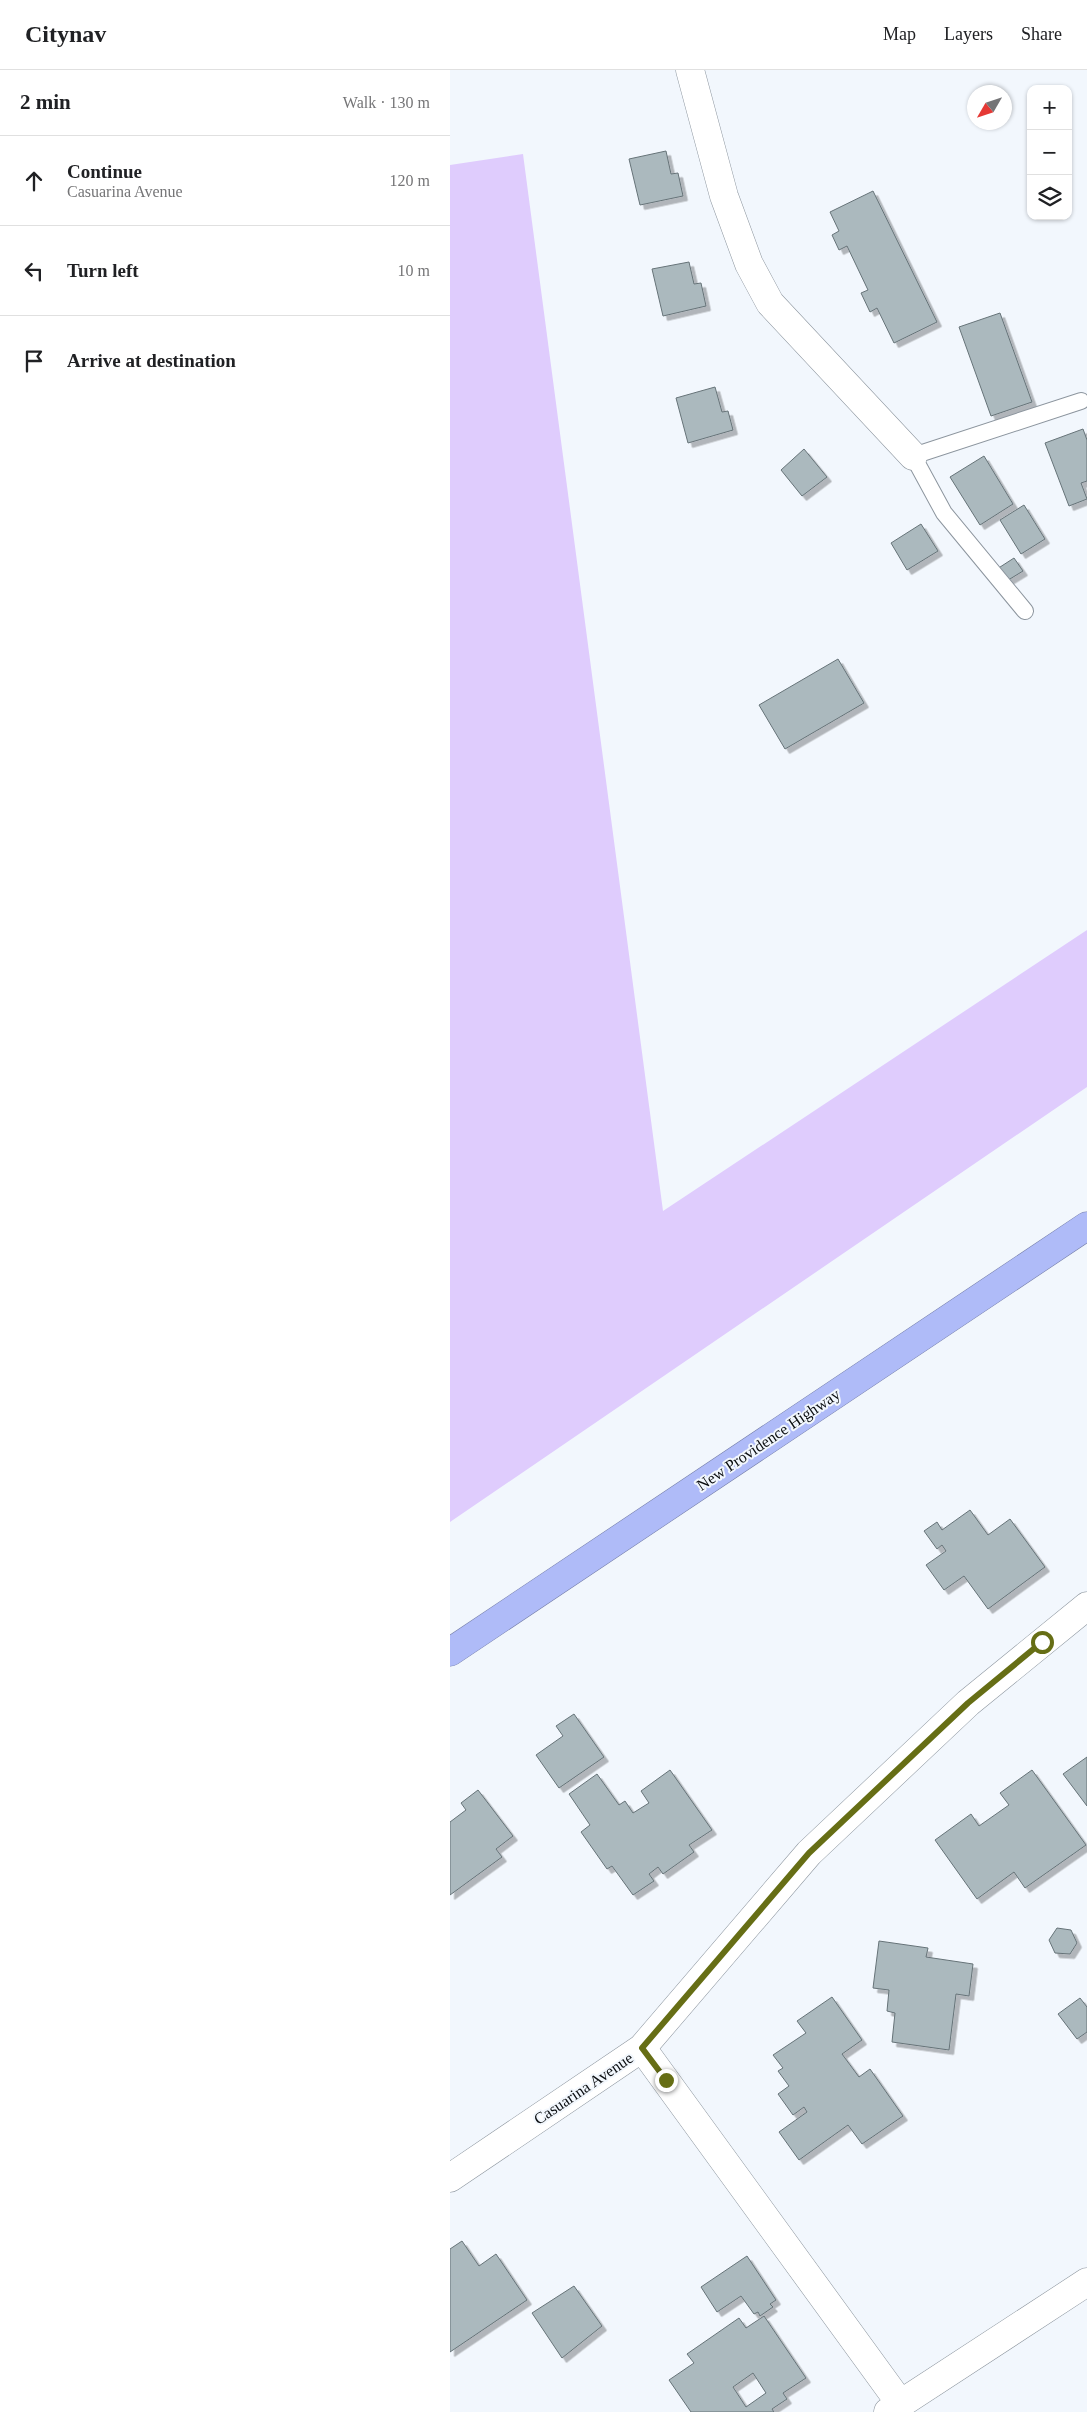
<!DOCTYPE html>
<meta charset="utf-8">
<style>
:root{--surface:#fff;--page:#f2f2f2;--text:#202124;--muted:#757577;--line:#e0e0e0}
body{margin:0;font-family:"Times New Roman",serif;background:var(--page);color:var(--text)}
.controls{position:absolute;right:15px;top:15px;display:grid;overflow:hidden;border-radius:10px;box-shadow:0 1px 4px #0004}
.controls button{width:45px;height:45px;display:grid;place-items:center;padding:0;border:0;border-bottom:1px solid var(--line);background:var(--surface);color:var(--text);font:25px sans-serif}
.compass{position:absolute;left:517px;top:15px;width:45px;height:45px;border-radius:50%;background:var(--surface);box-shadow:0 1px 4px #0004;rotate:231deg}
.stop{position:absolute;width:15px;height:15px;margin:-11px;border:4px solid #666e15;border-radius:50%;background:#fff}
.stop.end{background:#666e15;border-color:#fff;box-shadow:0 1px 5px #0008}
.list{margin:0;padding:0;list-style:none}
h2{display:flex;justify-content:space-between;align-items:center;height:65px;margin:0;padding:0 20px;font-size:21px}
h2 small{font-size:16px;font-weight:400;color:var(--muted)}
.list li{display:grid;grid-template-columns:32px 1fr auto;gap:15px;align-items:center;box-sizing:border-box;height:90px;padding:0 20px;border-top:1px solid var(--line)}
.list b{display:block;font-size:19px;white-space:nowrap}
.list p{margin:0;font-size:16px;white-space:nowrap;color:var(--muted)}
.list em{font-size:16px;font-style:normal;color:var(--muted)}
.icon{flex:none;width:28px;height:28px;fill:none;stroke:currentColor;stroke-width:2;stroke-linecap:round;stroke-linejoin:round}
.map{position:relative;flex:none;width:637px;height:2342px;overflow:hidden}
header{display:flex;align-items:center;gap:30px;box-sizing:border-box;height:70px;padding:0 25px;background:var(--surface);border-bottom:1px solid var(--line)}
header strong{font-size:24px}
nav{display:flex;gap:28px;margin-inline-start:auto;font-size:18px}
main{display:flex}
aside{flex:1;background:var(--surface)}
.map>svg:first-child{display:block}
</style>
<header>
<strong>Citynav</strong>
<nav><a>Map</a><a>Layers</a><a>Share</a></nav>
</header>
<main>
<aside>
<h2>2 min<small>Walk · 130 m</small></h2>
<ul class="list">
<li><svg class="icon" aria-label="ahead" viewBox="0 0 24 24"><path d="M12 20V5M6 11l6-6 6 6"/></svg><div><b>Continue</b><p>Casuarina Avenue</p></div><em>120 m</em></li>
<li><svg class="icon" aria-label="left" viewBox="0 0 24 24"><path d="M17 20v-9H6M10 6l-5 5 5 5"/></svg><div><b>Turn left</b></div><em>10 m</em></li>
<li><svg class="icon" aria-label="arrive" viewBox="0 0 24 24"><path d="M6 21V4h12l-3 4 3 4H6"/></svg><div><b>Arrive at destination</b></div></li>
</ul>
</aside>
<div class="map">
<svg width="637" height="2342" viewBox="0 0 637 2342">
<defs>
<filter id="shadow"><feDropShadow dx="4.5" dy="4.5" stdDeviation="0" flood-color="#0004"/></filter>
</defs>
<rect width="100%" height="100%" fill="#f2f7fd"/>
<path fill="#dfccfd" d="M73,84L213,1141L637,860V1017L0,1452V95Z"/>
<path fill="#abb9be" stroke="#667378" fill-rule="evenodd" filter="url(#shadow)" d="M216,81L221,104L228,103L233,126L190,135L179,89Z
M423,121L487,252L444,273L427,238L420,242L411,223L418,220L397,176L389,180L382,165L389,161L380,142Z
M239,192L244,214L251,213L256,236L213,246L202,199Z
M550,243L582,332L541,346L509,257Z
M265,317L272,342L278,341L283,360L238,373L226,328Z
M633,359L637,370V411L631,413L637,429L619,436L595,373Z
M354,379L377,407L352,426L331,400Z
M534,386L563,434L530,455L500,407Z
M574,435L595,469L571,484L550,450Z
M471,454L488,481L457,500L441,473Z
M564,488L573,501L555,512L547,499Z
M388,589L414,633L335,679L309,635Z
M520,1440L538,1465L560,1449L595,1497L538,1539L514,1506L494,1520L476,1495L496,1481L492,1475L487,1479L474,1461L487,1452L492,1460Z
M124,1644L154,1687L109,1718L86,1685L113,1666L106,1656Z
M637,1687V1736L613,1704Z
M220,1700L262,1760L239,1775L244,1782L213,1804L208,1797L199,1804L204,1811L183,1825L162,1796L157,1799L131,1762L140,1755L119,1724L147,1704L169,1735L175,1731L183,1743L199,1733L191,1721Z
M582,1700L636,1775L575,1818L564,1802L527,1829L485,1770L521,1744L529,1756L559,1735L550,1723Z
M28,1720L63,1766L46,1779L52,1787L0,1825V1752L16,1740L11,1733Z
M607,1858L621,1860L627,1873L620,1884L605,1883L599,1870Z
M429,1871L478,1878L476,1887L523,1894L519,1926L506,1924L499,1980L442,1972L445,1943L437,1941L439,1920L423,1918Z
M382,1927L412,1970L392,1984L409,2007L420,1999L453,2046L412,2074L398,2055L349,2090L329,2062L357,2042L354,2037L343,2045L328,2024L339,2016L328,2001L333,1998L323,1985L356,1963L347,1951Z
M630,1928L637,1937V1962L627,1969L608,1944Z
M12,2171L29,2196L46,2184L77,2230L0,2282V2179Z
M297,2186L326,2230L320,2234L323,2237L310,2246L308,2242L304,2244L291,2226L267,2242L251,2217Z
M124,2216L152,2256L112,2288L82,2243Z
M314,2246L356,2308L333,2323L337,2329L322,2339L324,2342H241L219,2310L244,2293L237,2284L289,2248L296,2258ZM303,2303L316,2323L296,2337L283,2317Z"/>
<g fill="none" stroke-linecap="round" stroke-linejoin="round">
<g stroke="#8c959e" stroke-width="18">
<path id="lane" d="M575,541L494,443L463,386L631,331"/>
</g>
<g stroke="#8c959e" stroke-width="29">
<path id="street" d="M240,0L274,126L299,194L320,233L463,386
M192,1978L450,2333
M0,2108L192,1978L359,1783L518,1633L637,1536
M438,2342L637,2212"/>
</g>
<g stroke="#757ea7" stroke-width="29">
<path id="highway" d="M0,1582L637,1156"/>
</g>
<use href="#lane" stroke="#fff" stroke-width="16"/>
<use href="#street" stroke="#fff" stroke-width="28"/>
<use href="#highway" stroke="#afbbf8" stroke-width="28"/>
</g>
<g fill="none" stroke-linecap="round" stroke-linejoin="round">
<path stroke="#666e15" stroke-width="6" d="M216,2010L192,1978L359,1783L518,1633L592,1572"/>
</g>
<g text-anchor="middle" stroke-width="4" stroke-linejoin="round" paint-order="stroke">
<g font-size="16" fill="#0a0d10" stroke="#f2f7fd">
<text transform="translate(318 1369) rotate(-34)" y="6">New Providence Highway</text>
<text transform="translate(133 2018) rotate(-34)" y="6">Casuarina Avenue</text>
</g>
</g>
</svg>
<div class="controls">
<button>+</button>
<button>−</button>
<button><svg class="icon" aria-label="layers" viewBox="0 0 24 24"><path d="M12 4l9 5-9 5-9-5zM3 14l9 5 9-5"/></svg></button>
</div>
<svg class="compass" viewBox="-18 -18 36 36"><path d="M0-13l5 13h-10z" fill="#e53935"/><path d="M0 13l5-13h-10z" fill="#757577"/></svg>
<div class="stop" style="left:592px;top:1572px"></div>
<div class="stop end" style="left:216px;top:2010px"></div>
</div>
</main>
